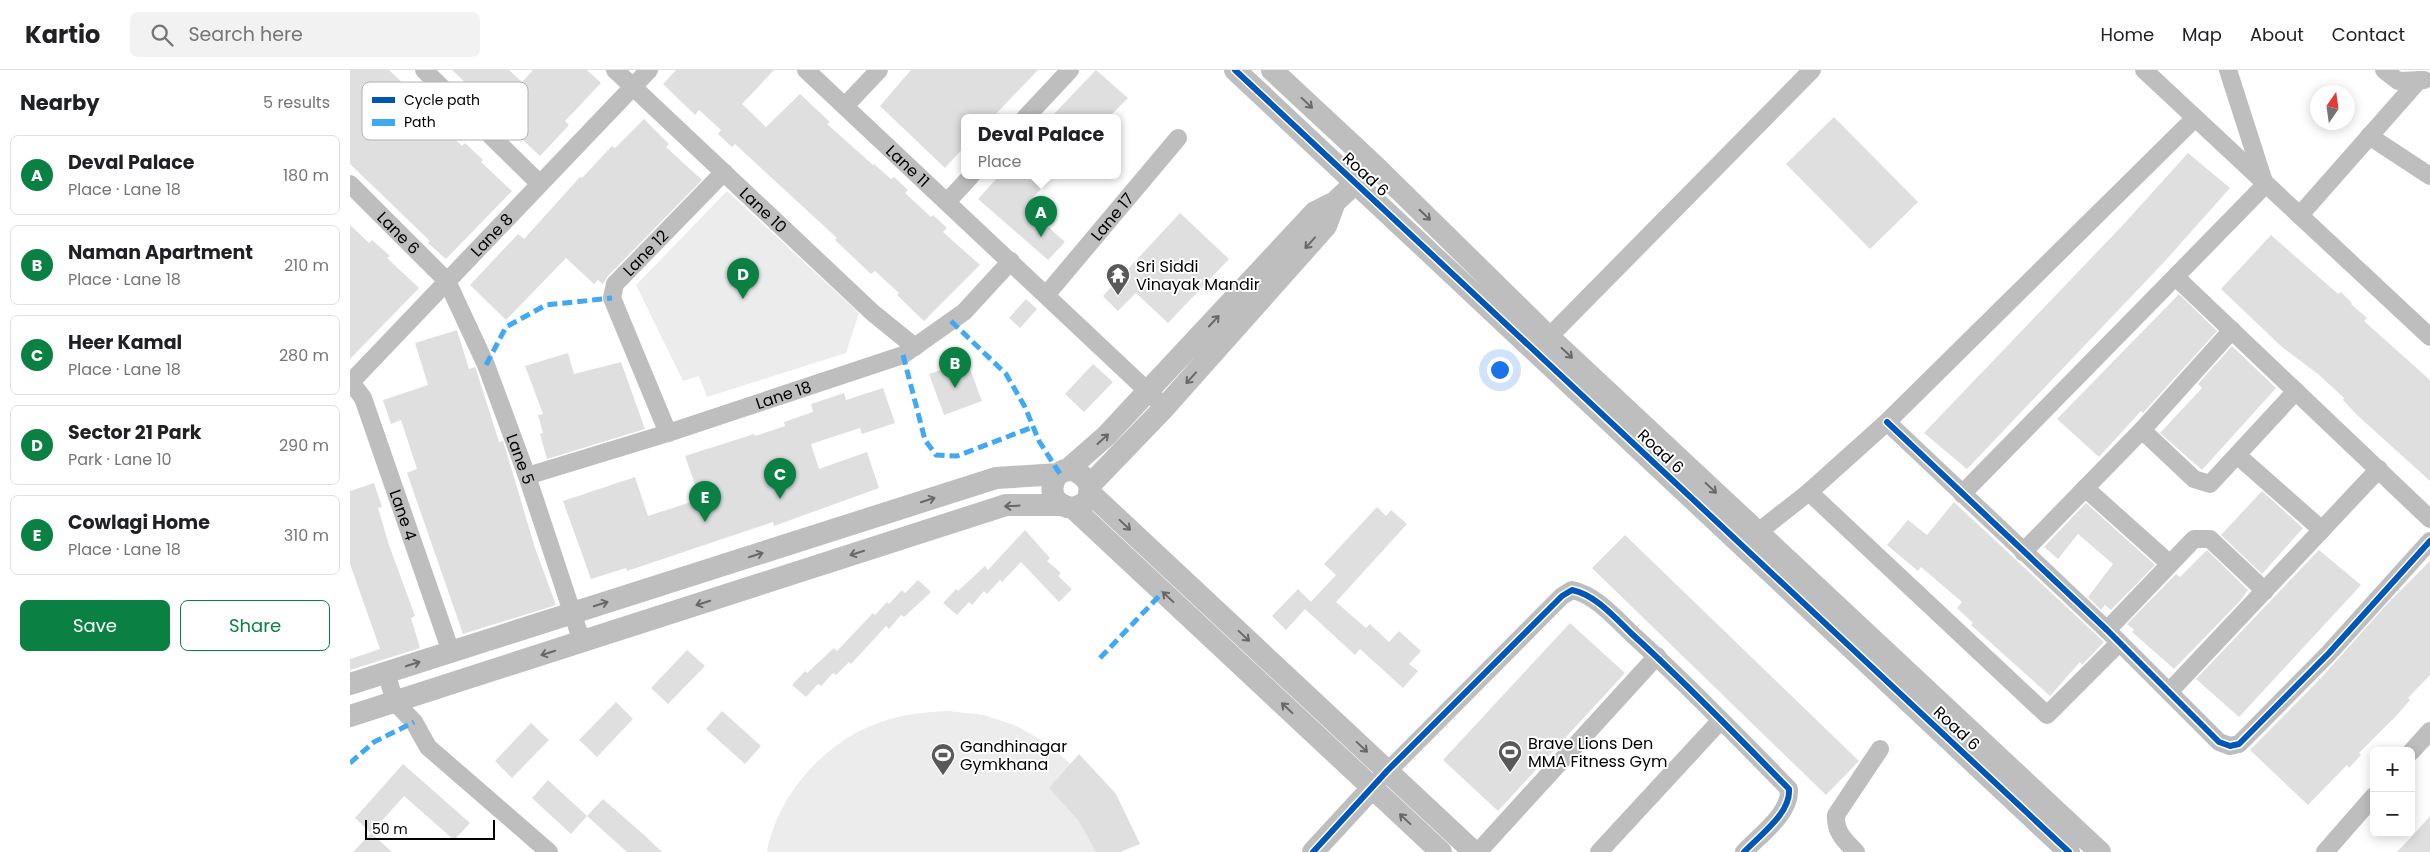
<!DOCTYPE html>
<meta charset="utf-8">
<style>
:root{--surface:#fff;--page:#f2f2f2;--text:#202124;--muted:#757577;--line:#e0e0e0;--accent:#0b8043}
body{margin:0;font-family:Poppins,sans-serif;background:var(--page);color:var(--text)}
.controls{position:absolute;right:15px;bottom:15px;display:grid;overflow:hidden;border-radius:8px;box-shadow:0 2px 12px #0003}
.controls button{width:45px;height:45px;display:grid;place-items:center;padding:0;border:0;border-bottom:1px solid var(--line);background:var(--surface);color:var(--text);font:25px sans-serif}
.compass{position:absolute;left:1960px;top:15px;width:45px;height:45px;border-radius:50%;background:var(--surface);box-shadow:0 2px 12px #0003;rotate:13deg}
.scale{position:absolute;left:15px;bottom:12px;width:130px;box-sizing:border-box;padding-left:5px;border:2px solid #000;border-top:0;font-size:14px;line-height:18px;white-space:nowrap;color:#000;-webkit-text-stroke:4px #fff;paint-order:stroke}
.you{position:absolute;left:1149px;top:299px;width:18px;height:18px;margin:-12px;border:4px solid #fff;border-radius:50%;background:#1a73e8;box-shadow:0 0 0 8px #1a73e833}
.badge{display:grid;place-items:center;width:32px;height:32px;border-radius:50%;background:var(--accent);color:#fff;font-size:16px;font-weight:700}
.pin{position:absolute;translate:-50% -41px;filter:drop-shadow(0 1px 2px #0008)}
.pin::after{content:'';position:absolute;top:26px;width:18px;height:15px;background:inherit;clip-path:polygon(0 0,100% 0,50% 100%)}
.popup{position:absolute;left:611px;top:44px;width:160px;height:65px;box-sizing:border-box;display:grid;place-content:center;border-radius:8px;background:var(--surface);filter:drop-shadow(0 1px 4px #0005);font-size:16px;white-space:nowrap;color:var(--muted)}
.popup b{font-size:19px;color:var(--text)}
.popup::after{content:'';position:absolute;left:50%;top:100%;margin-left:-10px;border:10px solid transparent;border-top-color:var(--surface)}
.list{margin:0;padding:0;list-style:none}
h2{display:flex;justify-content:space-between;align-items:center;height:65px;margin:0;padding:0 20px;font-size:21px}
h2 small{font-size:16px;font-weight:400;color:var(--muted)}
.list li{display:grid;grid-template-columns:32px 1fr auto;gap:15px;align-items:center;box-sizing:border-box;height:80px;margin:0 10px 10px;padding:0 10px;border:1px solid var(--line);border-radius:8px}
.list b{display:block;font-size:19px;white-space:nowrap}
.list p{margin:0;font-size:16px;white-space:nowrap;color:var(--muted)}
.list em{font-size:16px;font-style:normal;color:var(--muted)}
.actions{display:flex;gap:10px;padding:15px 20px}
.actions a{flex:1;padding:11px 0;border:1px solid var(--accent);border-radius:8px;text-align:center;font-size:18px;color:var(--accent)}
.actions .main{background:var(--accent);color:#fff}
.icon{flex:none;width:28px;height:28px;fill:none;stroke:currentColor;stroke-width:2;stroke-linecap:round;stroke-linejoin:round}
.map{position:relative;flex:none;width:2080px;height:782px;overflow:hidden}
header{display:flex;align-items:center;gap:30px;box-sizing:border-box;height:70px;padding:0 25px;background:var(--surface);border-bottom:1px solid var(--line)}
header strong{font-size:24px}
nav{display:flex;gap:28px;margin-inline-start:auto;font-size:18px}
.search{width:350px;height:45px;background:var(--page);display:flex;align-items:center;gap:12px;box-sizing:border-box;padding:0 18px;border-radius:8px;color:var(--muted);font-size:19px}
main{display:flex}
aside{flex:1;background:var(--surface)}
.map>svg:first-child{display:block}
</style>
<header>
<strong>Kartio</strong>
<div class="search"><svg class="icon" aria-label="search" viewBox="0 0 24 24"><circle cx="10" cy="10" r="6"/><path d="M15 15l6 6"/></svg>Search here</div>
<nav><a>Home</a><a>Map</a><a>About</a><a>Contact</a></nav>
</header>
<main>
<aside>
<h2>Nearby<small>5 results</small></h2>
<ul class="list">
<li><span class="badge">A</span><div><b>Deval Palace</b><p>Place · Lane 18</p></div><em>180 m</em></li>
<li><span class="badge">B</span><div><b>Naman Apartment</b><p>Place · Lane 18</p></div><em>210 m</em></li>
<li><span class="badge">C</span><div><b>Heer Kamal</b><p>Place · Lane 18</p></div><em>280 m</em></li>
<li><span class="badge">D</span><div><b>Sector 21 Park</b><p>Park · Lane 10</p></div><em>290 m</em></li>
<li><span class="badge">E</span><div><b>Cowlagi Home</b><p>Place · Lane 18</p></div><em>310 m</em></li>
</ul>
<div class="actions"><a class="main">Save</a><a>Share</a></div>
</aside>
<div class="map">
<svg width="2080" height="782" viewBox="0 0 2080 782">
<rect width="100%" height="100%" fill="#fff"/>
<path fill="#ececec" d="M377,121L509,243L496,283L357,327L349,306L333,311L286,215Z
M599,641L634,645L667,656L698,674L724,697L768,782H417C427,725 476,670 531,652C553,644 575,642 599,641Z"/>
<path fill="#dfdfdf" d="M0,0H39L76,35L72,39L112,76L115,73L133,90L131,92L162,121L96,189L78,173L80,171L0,94Z
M102,0H159L172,12L183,0H237L251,13L215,51L219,55L190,86L118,19L120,17Z
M326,0H424L392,34L416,57L450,24L480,52L477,54L523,95L524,94L541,109L544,107L558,120L555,123L581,147L583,145L597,158L593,162L630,195L574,251L547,225L549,223L525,201L521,204L485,170L487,168L385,74L382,77L368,64L371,60L349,40L345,45L313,14Z
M561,0H688L642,48H615V76L595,98L530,36Z
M746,0L778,28L758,48H700Z
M1484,47L1568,132L1520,179L1436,94Z
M294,49L319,74L316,77L352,110L257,207L253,214L248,210L244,214L216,188L156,250L120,215L168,164L174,169L230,107L232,108L262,76L265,78Z
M1838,83L1880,118L1815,191L1617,399L1574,363L1772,156Z
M649,106H703L675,136L715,172L698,190L628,129Z
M830,143L879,189L818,253L786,223L768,241L753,226Z
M0,155L19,173L22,170L40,186L37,188L69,218L0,289Z
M1921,165L1988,224L1991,222L2002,233L2001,234L2017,248L2014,251L2080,310V411L2007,345L1993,330L1994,328L1968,304L1932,277L1871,219Z
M1829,224L1867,261L1793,343L1791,341L1749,387L1707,349Z
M676,229L687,239L670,258L659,248Z
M107,260L119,299L125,297L126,299L149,372L153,371L158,387L185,478L206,535L113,564L57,403L67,399L51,350L41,354L33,330L78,315L65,273Z
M1882,276L1926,318L1852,400L1810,363L1852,318L1848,314Z
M218,283L224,304L271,292L295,359L197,389L190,364L193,363L188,345L193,344L175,296Z
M608,294L610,302L620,299L632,331L594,345L579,304Z
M743,294L763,312L734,342L715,324Z
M533,318L545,353L512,364L510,358L461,374L469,399L517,382L529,418L424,456L423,452L277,501L276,498L241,509L213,431L285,407L298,446L350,429L335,386L404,364L405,366L435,356L434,352L463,342L461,334L494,323L496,330Z
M24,413L32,437L28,438L39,475L65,546L61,548L70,578L0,600V589L30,579L0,494V421Z
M1912,421L1953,458L1912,504L1871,465Z
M1604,432L1754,572L1732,595L1730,592L1700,626L1621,555L1623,553L1607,538L1612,532L1571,497L1568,501L1537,475L1558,450L1577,465Z
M1736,433L1805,495L1761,540L1755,535L1751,540L1738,527L1763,494L1728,464L1708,489L1694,477Z
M1027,437L1036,446L1041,440L1057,454L986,532L1016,558L1020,554L1039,572L1049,561L1071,581L1059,594L1068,601L1053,618L1010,579L1005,585L955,539L936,560L922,546L948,519L961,532L956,537L986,505L974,494Z
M675,460L700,488L697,491L711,503L708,506L722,519L709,532L671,492L652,512L650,510L637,524L634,521L622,535L619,532L607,545L593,533L606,519L608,521L635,496L638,500Z
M1275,465L1509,691L1476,725L1242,498Z
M1857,480L1898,520L1890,531L1824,599L1782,562L1784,560L1777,554L1826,504L1830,507Z
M1969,480L2011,515L1889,647L1846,609Z
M2080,491V605L2058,628L2060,630L2048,644L2009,683L2011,685L1999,698L1997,695L1958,735L1900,680L1971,608L2037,534Z
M568,510L581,522L554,547L551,545L539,559L536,556L501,594L499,592L486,605L483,603L471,616L468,614L456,627L442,615L455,601L457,603L484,578L487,581L523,543L525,545L537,532L539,534L552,520L555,523Z
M1220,553L1275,603L1148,741L1093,690Z
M337,580L355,596L318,634L301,618Z
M266,632L283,649L247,687L229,670Z
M372,641L411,676L395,694L356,659Z
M181,653L199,670L162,708L145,691Z
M729,684L766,724L790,774L770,782H746L729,751L699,718Z
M53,694L120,753L104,770L54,726L21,763L5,748Z
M198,710L237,746L221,764L182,728Z
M253,729L293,764L312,782H277L237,746Z
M2080,746V782H2047L2065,763Z
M21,763L42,782H3Z"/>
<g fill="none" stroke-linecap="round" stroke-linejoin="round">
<g stroke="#bebebe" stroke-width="18">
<path d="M74,0L190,114"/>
<path id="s1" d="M265,0L523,243L565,277"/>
<path id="s2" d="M456,0L807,330"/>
<path d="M1794,0L2080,267"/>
<path d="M1878,0L1915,115L1827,205L1832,213L2080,449"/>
<path d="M2034,0L2048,11L2074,10"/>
<path d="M495,36L529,0"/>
<path d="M675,48L720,0"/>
<path d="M2019,66L2080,106"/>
<path id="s3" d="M0,114L97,211L136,295L177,406L232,572"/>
<path d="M597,132L621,106"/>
<path d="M1950,145L2069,10"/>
<path id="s4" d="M697,224L828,68"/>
<path d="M1190,276L1462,0"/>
<path id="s5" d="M0,311L13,328L101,582"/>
<path id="s6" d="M0,313L299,0"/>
<path d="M1537,352L1757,560L1869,672L1880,676L1889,674L1979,583L2080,471"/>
<path d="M1792,360L1844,409L1860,414L1946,321"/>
<path id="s7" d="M318,363L262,228L265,214L374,102"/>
<path d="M1887,385L1972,460"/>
<path id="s8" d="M177,406L318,363L553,285L614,242L661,191"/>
<path d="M1735,418L1820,494"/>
<path d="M1459,422L1697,645L1769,573"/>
<path d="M1612,424L1827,205"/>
<path d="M1408,462L1459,422L1537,352L1845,48"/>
<path d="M1673,482L1792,360L1882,260"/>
<path d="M1757,560L1844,469H1860L1915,521"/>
<path d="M36,602L45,632L64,652L78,677L199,782"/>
<path d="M1819,622L2029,399"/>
<path d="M2061,682L2080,661"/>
<path d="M1030,709L1212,526L1222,520C1246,525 1265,548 1283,565C1337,614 1388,667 1439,719C1441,743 1410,765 1394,782"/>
<path d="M1128,782L1307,586"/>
<path d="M1249,782L1371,650"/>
<path d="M1506,782C1494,770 1485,762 1486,745L1530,679"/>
<path d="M1975,782L2024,726"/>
</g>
<path stroke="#bebebe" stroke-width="22" d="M885,0L1719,782
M922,0L1024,95L1199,267L1750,782
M716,401L756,366L965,142L985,132L1016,103
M739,416L815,337L976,156L985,132
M739,422L1124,782
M723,438C768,425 712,375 703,415C700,429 711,437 723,438L1091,782
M0,614L646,408L709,404
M0,646L656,435H711
M963,782L1022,718"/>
<path stroke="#3fa9f5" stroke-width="5" stroke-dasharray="10 5" stroke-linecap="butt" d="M601,251L656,304L675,337L689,371L710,404
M553,285L575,370L586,385L607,386L683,357
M136,295L156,257L196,235L262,228
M750,588L813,522
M0,693L24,672L64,652"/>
<g stroke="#fff" stroke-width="9">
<path id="cycleway" d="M885,0L1719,782
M1537,352L1757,560L1869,672L1880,676L1889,674L1979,583L2080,471
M963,782L1037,701L1212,526L1222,520C1246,525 1265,548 1283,565C1337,614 1388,667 1439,719C1441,743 1410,765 1394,782"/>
</g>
<use href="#cycleway" stroke="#0057b8" stroke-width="6"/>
</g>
<defs><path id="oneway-shaft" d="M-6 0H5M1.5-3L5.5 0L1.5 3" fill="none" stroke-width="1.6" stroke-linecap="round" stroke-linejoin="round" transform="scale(1.25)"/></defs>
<g stroke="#686868">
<use href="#oneway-shaft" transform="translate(957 33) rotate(43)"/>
<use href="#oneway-shaft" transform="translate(1075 145) rotate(44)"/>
<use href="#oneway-shaft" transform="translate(960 173) rotate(132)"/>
<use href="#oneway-shaft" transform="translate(864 251) rotate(-47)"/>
<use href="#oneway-shaft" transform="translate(1217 283) rotate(43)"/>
<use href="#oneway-shaft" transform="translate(841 308) rotate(132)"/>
<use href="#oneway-shaft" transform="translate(753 369) rotate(-42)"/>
<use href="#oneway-shaft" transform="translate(1361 418) rotate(43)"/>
<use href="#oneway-shaft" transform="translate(578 430) rotate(-18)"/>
<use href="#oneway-shaft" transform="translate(662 436) rotate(177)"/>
<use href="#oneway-shaft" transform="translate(775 455) rotate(43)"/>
<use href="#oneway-shaft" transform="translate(507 483) rotate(162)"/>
<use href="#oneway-shaft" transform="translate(406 485) rotate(-18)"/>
<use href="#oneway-shaft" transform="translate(818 527) rotate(-137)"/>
<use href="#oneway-shaft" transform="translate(353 533) rotate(162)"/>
<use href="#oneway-shaft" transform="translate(251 534) rotate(-18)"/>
<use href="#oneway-shaft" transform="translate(894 566) rotate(43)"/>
<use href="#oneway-shaft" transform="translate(198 583) rotate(162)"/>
<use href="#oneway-shaft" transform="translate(63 594) rotate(-18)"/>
<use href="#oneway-shaft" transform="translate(937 638) rotate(-137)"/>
<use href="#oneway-shaft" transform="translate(1012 677) rotate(43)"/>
<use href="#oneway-shaft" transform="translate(1055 749) rotate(-137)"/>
</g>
<defs>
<g id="temple-pin" transform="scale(1.25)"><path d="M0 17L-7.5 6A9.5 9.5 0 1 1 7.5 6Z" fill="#595959" stroke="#fff"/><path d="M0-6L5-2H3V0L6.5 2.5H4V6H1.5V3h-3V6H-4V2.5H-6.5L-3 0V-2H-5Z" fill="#fff"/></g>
<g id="stadium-pin" transform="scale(1.25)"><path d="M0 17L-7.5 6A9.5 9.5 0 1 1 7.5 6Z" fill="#595959" stroke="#fff"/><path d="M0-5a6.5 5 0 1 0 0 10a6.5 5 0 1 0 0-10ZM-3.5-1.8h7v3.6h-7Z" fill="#fff"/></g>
</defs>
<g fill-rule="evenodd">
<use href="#temple-pin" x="768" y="205"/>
<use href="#stadium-pin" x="1160" y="682"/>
<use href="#stadium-pin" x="593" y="685"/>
</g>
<g text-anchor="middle" stroke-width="4" stroke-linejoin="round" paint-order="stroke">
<g font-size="16" fill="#000" stroke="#fff">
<text dy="6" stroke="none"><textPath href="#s2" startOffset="140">Lane 11</textPath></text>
<text transform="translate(1016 104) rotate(43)" y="6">Road 6</text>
<text dy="6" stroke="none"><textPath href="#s1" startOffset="204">Lane 10</textPath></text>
<text dy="6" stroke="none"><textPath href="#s4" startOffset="101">Lane 17</textPath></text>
<text dy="6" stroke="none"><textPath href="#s3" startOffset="69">Lane 6</textPath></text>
<text dy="6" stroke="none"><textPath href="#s6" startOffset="205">Lane 8</textPath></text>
<text dy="6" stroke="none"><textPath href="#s7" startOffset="204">Lane 12</textPath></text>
<text dy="6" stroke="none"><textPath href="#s8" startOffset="269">Lane 18</textPath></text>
<text transform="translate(1311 381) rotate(43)" y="6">Road 6</text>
<text dy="6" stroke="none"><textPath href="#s3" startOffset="330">Lane 5</textPath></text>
<text dy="6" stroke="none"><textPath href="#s5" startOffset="145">Lane 4</textPath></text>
<text transform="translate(1607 658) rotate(43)" y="6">Road 6</text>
</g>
<g font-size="16" fill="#000" stroke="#fff" text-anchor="start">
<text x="786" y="202">Sri Siddi<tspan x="786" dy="18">Vinayak Mandir</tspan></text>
<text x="1178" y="679">Brave Lions Den<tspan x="1178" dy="18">MMA Fitness Gym</tspan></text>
<text x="610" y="682">Gandhinagar<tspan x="610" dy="18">Gymkhana</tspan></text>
</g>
</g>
<rect x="12" y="12" width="166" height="58" rx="8" fill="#fff" stroke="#b2b2b2" stroke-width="1"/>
<rect x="22" y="27" width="23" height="6" fill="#0057b8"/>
<rect x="22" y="49" width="23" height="7" fill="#3fa9f5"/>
<g font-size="14" fill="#000">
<text x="54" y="35">Cycle path</text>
<text x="54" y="57">Path</text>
</g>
</svg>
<div class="controls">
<button>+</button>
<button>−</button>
</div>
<svg class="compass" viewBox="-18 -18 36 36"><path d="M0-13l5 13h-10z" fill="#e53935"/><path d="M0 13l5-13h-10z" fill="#757577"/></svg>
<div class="scale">50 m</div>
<div class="you"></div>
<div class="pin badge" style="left:691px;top:167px">A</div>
<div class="popup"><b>Deval Palace</b>Place</div>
<div class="pin badge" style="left:605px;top:318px">B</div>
<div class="pin badge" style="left:430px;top:429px">C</div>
<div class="pin badge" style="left:393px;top:229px">D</div>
<div class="pin badge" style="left:355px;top:452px">E</div>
</div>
</main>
